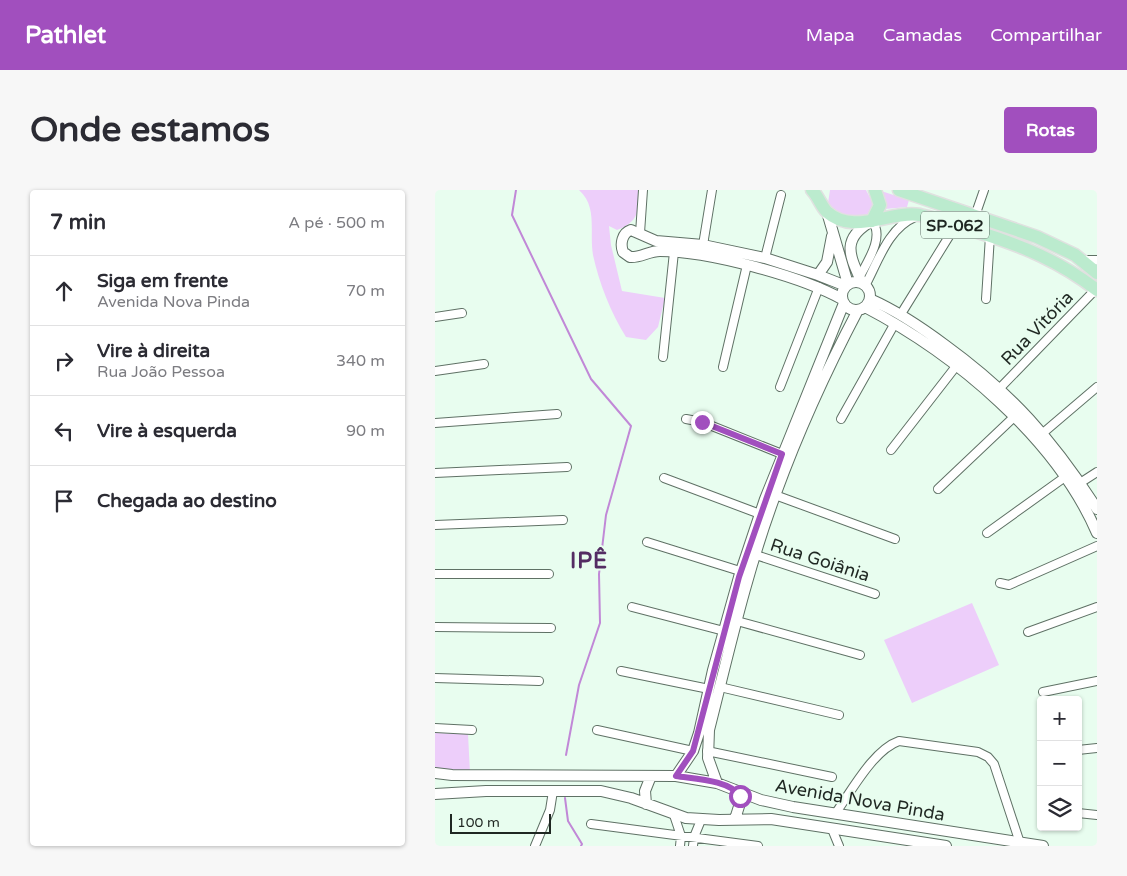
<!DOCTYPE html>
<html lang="pt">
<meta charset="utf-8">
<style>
:root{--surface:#fff;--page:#f7f7f7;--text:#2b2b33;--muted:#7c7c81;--line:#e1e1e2;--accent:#a14fbe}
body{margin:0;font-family:"Varela Round",sans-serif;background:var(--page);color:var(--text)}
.controls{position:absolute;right:15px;bottom:15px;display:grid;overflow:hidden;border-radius:5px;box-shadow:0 1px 4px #0004}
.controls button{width:45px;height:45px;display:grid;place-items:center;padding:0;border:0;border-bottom:1px solid var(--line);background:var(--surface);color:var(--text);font:25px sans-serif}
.scale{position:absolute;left:15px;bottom:12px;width:101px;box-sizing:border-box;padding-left:5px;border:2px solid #1f2722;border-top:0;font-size:14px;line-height:18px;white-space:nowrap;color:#1f2722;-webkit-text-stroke:4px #e8fdef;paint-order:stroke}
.stop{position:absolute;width:15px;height:15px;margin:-11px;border:4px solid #a14fbe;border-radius:50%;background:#fff}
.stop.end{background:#a14fbe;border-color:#fff;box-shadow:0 1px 5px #0008}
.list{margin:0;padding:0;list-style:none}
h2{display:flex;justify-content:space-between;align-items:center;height:65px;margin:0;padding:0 20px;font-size:21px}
h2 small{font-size:16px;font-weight:400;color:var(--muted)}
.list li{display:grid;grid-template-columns:32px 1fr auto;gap:15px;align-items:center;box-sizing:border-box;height:70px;padding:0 20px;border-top:1px solid var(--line)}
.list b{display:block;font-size:19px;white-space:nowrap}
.list p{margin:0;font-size:16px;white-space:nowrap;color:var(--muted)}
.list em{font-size:16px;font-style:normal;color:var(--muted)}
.icon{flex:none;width:28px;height:28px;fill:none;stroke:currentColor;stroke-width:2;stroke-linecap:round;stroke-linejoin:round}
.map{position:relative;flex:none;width:662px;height:656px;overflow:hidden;border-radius:5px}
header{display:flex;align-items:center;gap:30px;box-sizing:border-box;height:70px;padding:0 25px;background:var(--accent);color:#fff}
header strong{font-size:24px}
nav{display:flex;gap:28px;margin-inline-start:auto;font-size:18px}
.intro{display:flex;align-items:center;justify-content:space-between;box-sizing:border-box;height:120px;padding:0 30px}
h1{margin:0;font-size:35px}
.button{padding:12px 22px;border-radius:5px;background:var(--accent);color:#fff;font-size:18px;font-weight:700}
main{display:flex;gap:30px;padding:0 30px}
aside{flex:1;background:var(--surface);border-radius:5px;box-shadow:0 1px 4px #0004}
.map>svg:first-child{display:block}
</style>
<header>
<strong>Pathlet</strong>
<nav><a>Mapa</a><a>Camadas</a><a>Compartilhar</a></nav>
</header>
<div class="intro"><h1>Onde estamos</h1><a class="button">Rotas</a></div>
<main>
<aside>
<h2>7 min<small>A pé · 500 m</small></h2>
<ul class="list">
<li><svg class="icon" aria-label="ahead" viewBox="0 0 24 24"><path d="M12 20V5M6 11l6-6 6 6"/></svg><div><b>Siga em frente</b><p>Avenida Nova Pinda</p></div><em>70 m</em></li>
<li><svg class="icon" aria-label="right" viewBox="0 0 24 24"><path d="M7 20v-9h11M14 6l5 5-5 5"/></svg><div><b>Vire à direita</b><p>Rua João Pessoa</p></div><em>340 m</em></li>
<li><svg class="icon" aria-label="left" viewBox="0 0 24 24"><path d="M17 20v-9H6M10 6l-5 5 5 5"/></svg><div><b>Vire à esquerda</b></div><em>90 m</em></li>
<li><svg class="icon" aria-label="arrive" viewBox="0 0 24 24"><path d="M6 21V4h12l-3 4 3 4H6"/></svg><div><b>Chegada ao destino</b></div></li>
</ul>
</aside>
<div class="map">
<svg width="662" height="656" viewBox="0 0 662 656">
<rect width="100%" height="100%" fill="#e8fdef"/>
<path fill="#edcefa" d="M144,0H205C204,22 203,32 182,40L174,36L176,55L187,101L230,108L223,137L211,150L191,147C176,123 164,93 158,65C154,41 163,17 144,0Z
M395,0H431L440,17C433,37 401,26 393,13Z
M443,0L474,10L472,17L450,19L449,10Z
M537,413L564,475L477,513L449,450Z
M0,543L33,544L35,583L0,580Z"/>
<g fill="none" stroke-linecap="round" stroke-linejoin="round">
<path stroke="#c188d7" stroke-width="2" d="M81,0L77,25L156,189L196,236L171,325L164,384L165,433L144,495L131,565
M130,608L133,631L147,654L146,656"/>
<g stroke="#5f7165" stroke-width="10">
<path id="minor" d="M540,26L549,0
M205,43L208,0
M268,55L277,0
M330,68L346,5
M647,70H662
M424,88C432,72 450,47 437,31
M430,96C443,72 453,38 480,27
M551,109L555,46
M466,124L521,35
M0,127L27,123
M228,167L239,62
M288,177L312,75
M0,181L49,174
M345,197L384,97
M565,198L661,99
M251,229L267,232L347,264
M406,229L460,133
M0,233L122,224
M608,243L662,197
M456,260L522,175
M0,283L132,277
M229,288L325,324
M645,293L662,282
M503,299L579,227
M340,305L460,349
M0,335L128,330
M552,343L630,287
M212,352L305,381
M321,365L440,404
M0,384H114
M565,393L574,395L662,356
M197,417L289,441
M302,431L425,465
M0,437L116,438
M593,442L662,417
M186,481L274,499
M0,488L104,491
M285,497L404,525
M608,502L662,491
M0,538L37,540
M162,540L258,561
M643,560L662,558
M272,561L397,587
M643,623L662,625
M400,624C416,602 438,560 464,551L543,562L553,567L559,574L585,653
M239,625L246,646L245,656
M156,634L323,656
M397,639L404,656
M100,656L115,620L118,601
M258,656L259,647L266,630"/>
</g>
<g stroke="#5f7165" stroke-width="12">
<path id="tertiary" d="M392,22L413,94
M383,85L392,72L397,46
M407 106a14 14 0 1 1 28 0a14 14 0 1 1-28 0Z
M427,93C415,66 405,49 437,31
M407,109C365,86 273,61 225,61C214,61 205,68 195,67L188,62C185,54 187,43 196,40L221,51L268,55L330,68L383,85L411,96
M435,109C462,121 486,137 510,155C576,203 618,250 662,319
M430,117C520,164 621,248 662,343
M0,583L17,585L241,586L282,593L326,610L358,617L608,656
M241,586L258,561L264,543L278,480L304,387L330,309L409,113
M282,593L273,568L274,540C294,461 312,380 341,303C364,240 392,179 423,120
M0,604L51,601H166L196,608L251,628L284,630L336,629L511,656
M211,614L210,601L216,586
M300,629L306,610L301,601"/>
</g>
<g stroke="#e0e1e0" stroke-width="15">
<path id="primary" d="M377,0C383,6 386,16 392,22C419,46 455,20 485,25C504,29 524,36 543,42C588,56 624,71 662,100
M464,0L602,47L640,65L662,83
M437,31L445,15L440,0"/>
</g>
<use href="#minor" stroke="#fff" stroke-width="8"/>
<use href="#tertiary" stroke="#fff" stroke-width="10"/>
<use href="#primary" stroke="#bbebce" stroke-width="12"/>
</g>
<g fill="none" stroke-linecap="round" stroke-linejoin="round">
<path stroke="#a14fbe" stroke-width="6" d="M267,232L347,264L304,387L258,561L241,586C260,589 294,590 305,606"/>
</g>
<g text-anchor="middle" stroke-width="4" stroke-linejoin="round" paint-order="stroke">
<rect fill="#e8fdef" stroke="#5b6760" stroke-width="1" x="486" y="21.5" width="68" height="27" rx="4"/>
<g font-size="16" font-weight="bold" fill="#1f2722">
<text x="520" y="41">SP-062</text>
</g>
<g font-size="18" fill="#1f2722" stroke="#e8fdef">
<text transform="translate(602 138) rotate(-46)" y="6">Rua Vitória</text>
<text transform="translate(385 370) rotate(18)" y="6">Rua Goiânia</text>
<text transform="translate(425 610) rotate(10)" y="6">Avenida Nova Pinda</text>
</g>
<g font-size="22" font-weight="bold" letter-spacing="1" fill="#542c63" stroke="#e8fdef">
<text x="154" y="378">IPÊ</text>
</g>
</g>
</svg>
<div class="controls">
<button>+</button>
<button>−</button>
<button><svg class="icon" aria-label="layers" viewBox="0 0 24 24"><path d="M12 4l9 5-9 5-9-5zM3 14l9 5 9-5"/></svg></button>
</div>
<div class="scale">100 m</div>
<div class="stop" style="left:305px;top:606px"></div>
<div class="stop end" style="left:267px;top:232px"></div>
</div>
</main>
